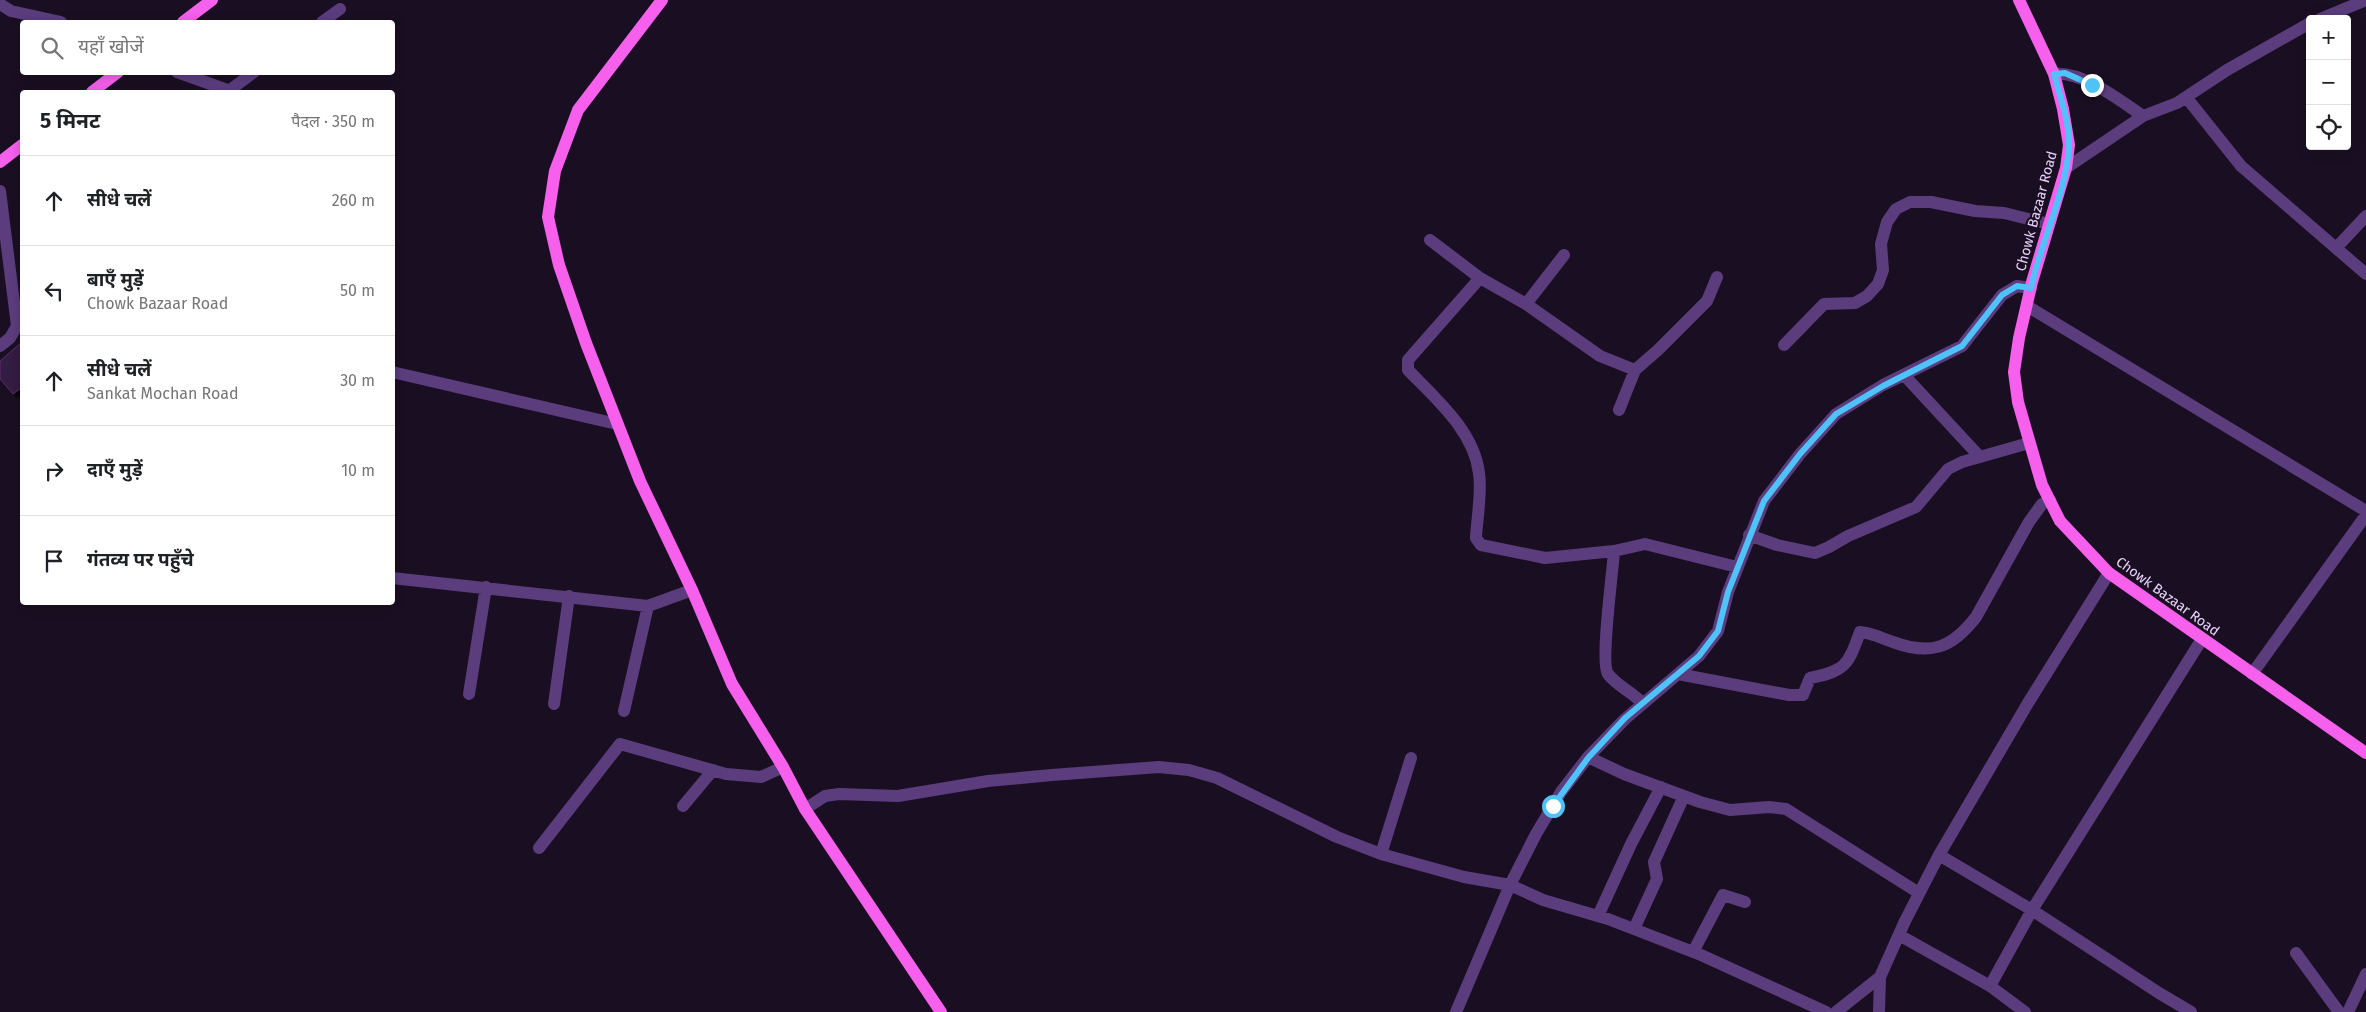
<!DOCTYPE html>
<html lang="hi">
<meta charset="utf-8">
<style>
:root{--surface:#fff;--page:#f6f6f6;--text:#202124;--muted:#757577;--line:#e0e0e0}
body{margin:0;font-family:"Fira Sans","Noto Sans Devanagari",sans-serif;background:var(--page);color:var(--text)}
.controls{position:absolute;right:15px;top:15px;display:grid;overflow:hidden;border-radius:5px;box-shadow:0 2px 12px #0003}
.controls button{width:45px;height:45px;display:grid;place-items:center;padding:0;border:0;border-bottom:1px solid var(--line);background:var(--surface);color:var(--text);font:25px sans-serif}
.stop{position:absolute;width:15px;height:15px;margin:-11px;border:4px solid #4fc3f7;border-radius:50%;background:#fff}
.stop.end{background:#4fc3f7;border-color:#fff;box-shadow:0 1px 5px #0008}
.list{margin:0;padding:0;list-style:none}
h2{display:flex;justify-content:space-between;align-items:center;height:65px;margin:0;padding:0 20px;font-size:21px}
h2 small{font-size:16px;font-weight:400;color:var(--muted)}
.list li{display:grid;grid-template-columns:32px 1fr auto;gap:15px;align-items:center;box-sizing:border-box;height:90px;padding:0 20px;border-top:1px solid var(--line)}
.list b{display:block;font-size:19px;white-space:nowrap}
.list p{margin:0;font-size:16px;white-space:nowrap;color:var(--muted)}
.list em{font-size:16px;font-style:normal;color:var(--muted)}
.icon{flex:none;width:28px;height:28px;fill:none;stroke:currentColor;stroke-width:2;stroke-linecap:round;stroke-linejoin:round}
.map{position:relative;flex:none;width:2366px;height:1012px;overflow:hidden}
.search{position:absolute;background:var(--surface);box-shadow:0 2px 12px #0003;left:20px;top:20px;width:375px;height:55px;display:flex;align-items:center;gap:12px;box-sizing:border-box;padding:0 18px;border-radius:5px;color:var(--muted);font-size:19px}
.panel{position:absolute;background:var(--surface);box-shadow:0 2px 12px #0003;left:20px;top:90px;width:375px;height:515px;border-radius:5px}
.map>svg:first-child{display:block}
</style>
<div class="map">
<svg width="2366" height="1012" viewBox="0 0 2366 1012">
<defs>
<filter id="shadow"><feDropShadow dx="4.5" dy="4.5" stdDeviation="1" flood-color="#0009"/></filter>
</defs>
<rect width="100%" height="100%" fill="#1a0f22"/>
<path fill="#341c42" stroke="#56306c" filter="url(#shadow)" d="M22,342V387L13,394L0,379V361Z"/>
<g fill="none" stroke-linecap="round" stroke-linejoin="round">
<path stroke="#5b3d7e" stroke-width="12" d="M0,4L11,11L61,22
M2320,19L2366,0
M322,22L340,9
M177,72L233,92
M2054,74C2083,71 2119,100 2143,116L2177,103L2227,70L2310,23
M230,90L254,72
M2186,97L2241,166L2366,274
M2066,168L2143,116
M0,191L17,326L10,338L0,346
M1430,240L1480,278L1526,304L1600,356L1635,370L1658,350L1707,301L1717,277
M2336,248L2366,216
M1480,278L1408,360V370C1436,399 1474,431 1479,473C1482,492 1477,518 1476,538L1481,545L1545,558L1614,551L1645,544L1737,567
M1526,304L1564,255
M2027,306L2366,511
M1784,345L1824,304L1855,303L1867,296L1878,284L1883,270L1881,244L1887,222L1896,209L1910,202H1931L1975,211L2004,213L2049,224
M392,372L617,424
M1904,375L1980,457
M1619,410L1635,370
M1749,535L1777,545L1815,553L1829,547L1848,536L1916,507L1948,469L1962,462L2029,443
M1614,551C1613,570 1600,663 1608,674C1618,687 1633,692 1643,704
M392,578L648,606L692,590
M1678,674L1789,695H1803L1810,678C1846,671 1848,665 1860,632C1872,633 1881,638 1893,642C1931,656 1952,648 1976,617L2029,522L2042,504L2050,500
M2252,674L2366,515
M469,694L486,587
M554,704L569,596
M624,711L648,606
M1588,757L1624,774L1700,802L1730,810L1769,807L1786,809L1919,893
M683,806L713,770
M805,809L825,796L839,794L898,796L988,781L1052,775L1159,767L1189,770L1217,778L1337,837L1381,854L1464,877L1510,885L1543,900L1608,919L1701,955L1826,1012
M539,848L620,744L726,774L761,777L783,767
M1381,854L1411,758
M1939,855L2032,910L1990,986
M1598,916L1631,844L1661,787
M1634,929L1657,879L1654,862L1684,796
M1899,935L1990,986L2025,1012
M1693,952L1723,895L1745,902
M2296,953L2339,1012
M1456,1012L1510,885L1536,834L1561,792L1588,757L1625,719L1699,656L1718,631L1728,592L1764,501L1800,454L1836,414L1883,385L1962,346L2002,295L2017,286L2031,288
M1836,1012L1880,977
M1879,1012L1880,977L1905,921L1939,855L2028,703L2109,573
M2191,1012L2159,993L2032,910L2202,639
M2348,1012L2366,974"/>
<path stroke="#f660ed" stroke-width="12" d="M662,0L578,110L555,171L548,217L559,265L586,343L640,481L692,590L732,684L783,767L805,809L941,1012
M2019,0L2054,74L2063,109L2069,145L2066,168L2032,282L2019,338L2014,372L2018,402L2042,485L2060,521L2109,573L2366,753
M183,22L212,0
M92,92L118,72
M0,162L22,145"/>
</g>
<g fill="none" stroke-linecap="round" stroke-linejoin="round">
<path stroke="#4fc3f7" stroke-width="6" d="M1553,806L1588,758L1625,718L1699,656L1718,631L1728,592L1764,501L1800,454L1836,414L1883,386L1962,346L2002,295L2017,286L2031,288C2040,244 2067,190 2069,146C2070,123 2060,97 2054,74L2065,73L2092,85"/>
</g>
<g text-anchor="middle" stroke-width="4.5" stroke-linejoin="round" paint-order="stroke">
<g font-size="14" fill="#e9d3fc" stroke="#1a0f22">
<text transform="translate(2036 211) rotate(-75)" y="5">Chowk Bazaar Road</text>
<text transform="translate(2168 596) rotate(36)" y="5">Chowk Bazaar Road</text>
</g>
</g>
</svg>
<div class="controls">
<button>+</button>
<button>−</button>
<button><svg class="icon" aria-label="locate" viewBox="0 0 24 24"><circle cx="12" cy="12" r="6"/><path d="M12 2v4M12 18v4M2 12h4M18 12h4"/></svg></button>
</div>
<div class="stop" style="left:1553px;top:806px"></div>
<div class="stop end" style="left:2092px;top:85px"></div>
<div class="search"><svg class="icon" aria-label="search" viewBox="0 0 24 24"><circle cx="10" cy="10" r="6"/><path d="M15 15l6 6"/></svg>यहाँ खोजें</div>
<section class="panel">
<h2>5 मिनट<small>पैदल · 350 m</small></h2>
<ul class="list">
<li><svg class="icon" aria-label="ahead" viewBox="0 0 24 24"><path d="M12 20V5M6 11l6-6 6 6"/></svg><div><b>सीधे चलें</b></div><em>260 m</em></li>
<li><svg class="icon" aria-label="left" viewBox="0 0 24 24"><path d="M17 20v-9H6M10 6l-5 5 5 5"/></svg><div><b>बाएँ मुड़ें</b><p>Chowk Bazaar Road</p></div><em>50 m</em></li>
<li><svg class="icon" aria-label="ahead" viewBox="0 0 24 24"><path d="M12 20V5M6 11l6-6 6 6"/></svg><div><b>सीधे चलें</b><p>Sankat Mochan Road</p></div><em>30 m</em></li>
<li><svg class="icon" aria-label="right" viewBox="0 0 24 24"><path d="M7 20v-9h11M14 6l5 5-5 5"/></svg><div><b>दाएँ मुड़ें</b></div><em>10 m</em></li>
<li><svg class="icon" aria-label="arrive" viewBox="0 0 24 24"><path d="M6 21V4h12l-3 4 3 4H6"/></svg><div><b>गंतव्य पर पहुँचे</b></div></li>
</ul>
</section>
</div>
